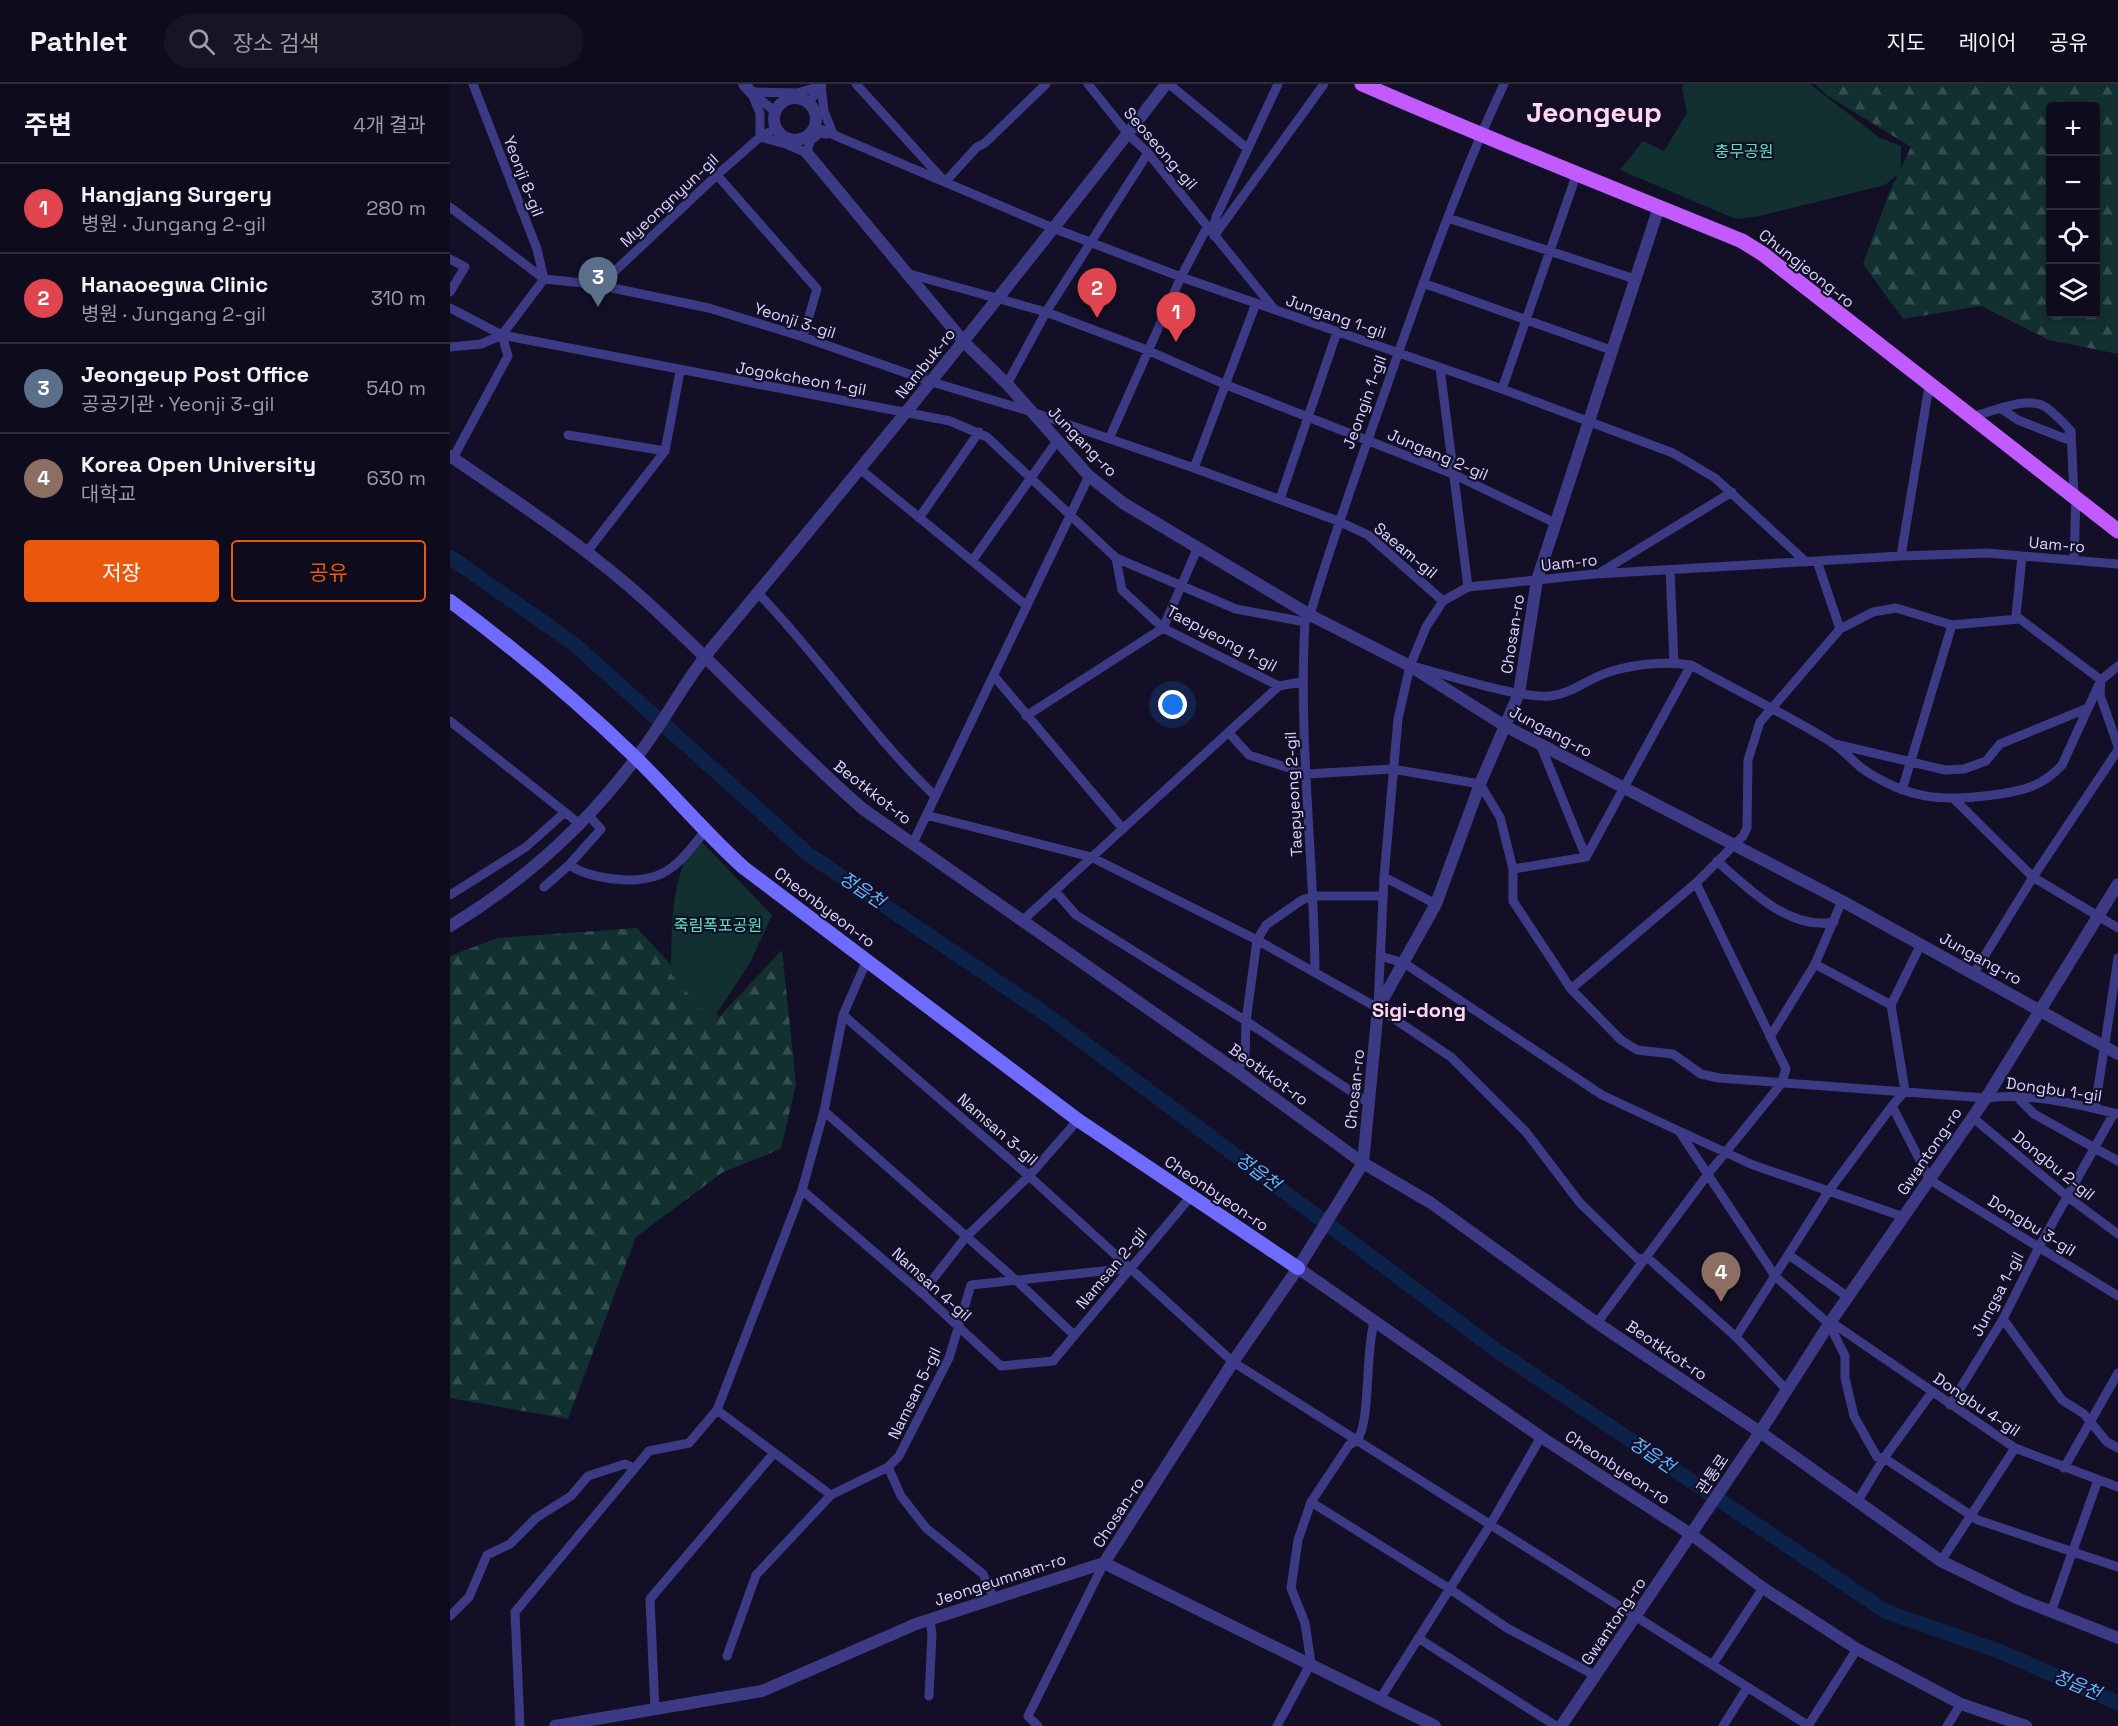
<!DOCTYPE html>
<html lang="ko">
<meta charset="utf-8">
<style>
:root{--surface:#0e0b1c;--page:#171425;--text:#f1f3f6;--muted:#9b9ba3;--line:#2e2b3b;--accent:#ea580c}
body{margin:0;font-family:"Space Grotesk","Noto Sans KR",sans-serif;background:var(--page);color:var(--text)}
.controls{position:absolute;right:18px;top:18px;display:grid;overflow:hidden;border-radius:6px;box-shadow:0 3px 9px #0003}
.controls button{width:54px;height:54px;display:grid;place-items:center;padding:0;border:0;border-bottom:2px solid var(--line);background:var(--surface);color:var(--text);font:30px sans-serif}
.you{position:absolute;left:723px;top:621px;width:21px;height:21px;margin:-15px;border:4px solid #fff;border-radius:50%;background:#1a73e8;box-shadow:0 0 0 9px #1a73e833}
.badge{display:grid;place-items:center;width:39px;height:39px;border-radius:50%;background:var(--accent);color:#fff;font-size:20px;font-weight:700}
.pin{position:absolute;translate:-50% -50px;filter:drop-shadow(0 2px 3px #0008)}
.pin::after{content:'';position:absolute;top:32px;width:21px;height:18px;background:inherit;clip-path:polygon(0 0,100% 0,50% 100%)}
.list{margin:0;padding:0;list-style:none}
h2{display:flex;justify-content:space-between;align-items:center;height:78px;margin:0;padding:0 24px;font-size:26px}
h2 small{font-size:20px;font-weight:400;color:var(--muted)}
.list li{display:grid;grid-template-columns:39px 1fr auto;gap:18px;align-items:center;box-sizing:border-box;height:90px;padding:0 24px;border-top:2px solid var(--line)}
.list b{display:block;font-size:22px;white-space:nowrap}
.list p{margin:0;font-size:20px;white-space:nowrap;color:var(--muted)}
.list em{font-size:20px;font-style:normal;color:var(--muted)}
.actions{display:flex;gap:12px;padding:18px 24px}
.actions a{flex:1;padding:14px 0;border:2px solid var(--accent);border-radius:6px;text-align:center;font-size:21px;color:var(--accent)}
.actions .main{background:var(--accent);color:#fff}
.icon{flex:none;width:33px;height:33px;fill:none;stroke:currentColor;stroke-width:2;stroke-linecap:round;stroke-linejoin:round}
.map{position:relative;flex:none;width:1668px;height:1642px;overflow:hidden}
header{display:flex;align-items:center;gap:36px;box-sizing:border-box;height:84px;padding:0 30px;background:var(--surface);border-bottom:2px solid var(--line)}
header strong{font-size:28px}
nav{display:flex;gap:33px;margin-inline-start:auto;font-size:21px}
.search{width:420px;height:54px;background:var(--page);display:flex;align-items:center;gap:15px;box-sizing:border-box;padding:0 21px;border-radius:33px;color:var(--muted);font-size:22px}
main{display:flex}
aside{flex:1;background:var(--surface)}
.map>svg:first-child{display:block}
</style>
<header>
<strong>Pathlet</strong>
<div class="search"><svg class="icon" aria-label="search" viewBox="0 0 24 24"><circle cx="10" cy="10" r="6"/><path d="M15 15l6 6"/></svg>장소 검색</div>
<nav><a>지도</a><a>레이어</a><a>공유</a></nav>
</header>
<main>
<aside>
<h2>주변<small>4개 결과</small></h2>
<ul class="list">
<li><span class="badge" style="background:#e0444e">1</span><div><b>Hangjang Surgery</b><p>병원 · Jungang 2-gil</p></div><em>280 m</em></li>
<li><span class="badge" style="background:#e0444e">2</span><div><b>Hanaoegwa Clinic</b><p>병원 · Jungang 2-gil</p></div><em>310 m</em></li>
<li><span class="badge" style="background:#5c6f8a">3</span><div><b>Jeongeup Post Office</b><p>공공기관 · Yeonji 3-gil</p></div><em>540 m</em></li>
<li><span class="badge" style="background:#8d6e63">4</span><div><b>Korea Open University</b><p>대학교</p></div><em>630 m</em></li>
</ul>
<div class="actions"><a class="main">저장</a><a>공유</a></div>
</aside>
<div class="map">
<svg width="1668" height="1642" viewBox="0 0 1668 1642">
<defs>
<pattern id="forest-firs" width="22" height="20" patternUnits="userSpaceOnUse" patternTransform="scale(1.5)"><rect width="22" height="20" fill="#12302f"/><path d="M5 1l3.5 6h-7zM16 11l3.5 6h-7z" fill="#344d4e"/></pattern>
</defs>
<rect width="100%" height="100%" fill="#130f26"/>
<path fill="url(#forest-firs)" fill-rule="evenodd" d="M1365,0H1668V270L1599,256L1531,222L1453,235L1413,180L1439,109L1461,63L1378,12ZM1600,22H1646V230H1600Z
M187,844L269,933L332,866L346,1000L331,1065L273,1088L186,1153L118,1335L0,1314V872L48,854Z"/>
<path fill="#12302f" d="M1234,0H1360L1430,54L1451,62V88L1435,101L1310,132L1286,135L1170,86L1193,57L1214,67L1237,29L1232,4Z
M252,758L322,831L301,877L262,937L221,890C222,853 220,814 234,779C237,771 246,764 252,758Z"/>
<g fill="none" stroke-linecap="round" stroke-linejoin="round">
<path stroke="#0c2248" stroke-width="15" d="M0,473L124,560L358,770L600,933L1046,1266L1435,1527L1551,1568L1668,1619"/>
<path stroke="#3d3a85" stroke-width="9" d="M23,0L87,165L94,195L52,251
M406,0L495,98L527,63L535,59L596,0
M638,0L678,50L698,69L825,226
M719,0L798,65
M371,2L374,27L383,50
M301,8L347,9L371,2
M301,8L310,29V53
M303,10L326,28
M358,19L372,2
M365,43L603,144L731,193L1052,305L1223,369L1265,394L1356,478
M310,53L336,60L357,69
M357,69L360,57L370,49L377,50
M267,91L367,205L353,253
M0,123L94,195L143,200L259,224L353,253L482,298L582,328L744,384L888,437L918,451L993,517
M998,134L1185,195
M764,152L874,0
M0,175L15,183L0,208
M456,189L596,228L697,266L774,300L1003,390L1105,439
M973,199L1161,266
M150,201L267,91L310,53L327,44
M0,224L52,251
M0,263L31,260L52,251L500,337L537,353L666,474L786,525L855,538
M990,284L1018,503
M557,300L596,228L698,69
M1052,305L1127,89
M1553,326L1568,336L1616,355L1621,347
M1521,333C1542,328 1579,310 1597,324C1606,331 1614,339 1621,347L1624,411
M118,351L215,367
M659,355L731,193L755,147H762L766,133L828,0
M3,374L58,272L52,251
M744,384L806,219
M410,385L577,522
M830,415L887,248
M469,434L529,348
M136,469L215,367L230,287
M1451,472L1479,302
M1572,472L1566,532L1651,596L1650,611L1668,662
M666,474L672,506L713,544L829,602
M1624,476L1626,413
M522,477L607,357
M1367,477L1390,545
M1220,486L1224,578
M1151,488L1282,408
M308,509C371,574 420,650 485,712
M966,583C997,591 1071,615 1100,612C1122,610 1139,594 1159,588C1184,580 1216,577 1241,581C1287,607 1336,630 1381,658C1393,665 1402,677 1413,685C1457,715 1492,718 1543,711C1572,707 1592,703 1612,681L1651,596L1668,582
M544,592L673,745
M576,632L713,544L748,463
M0,637L131,741
M779,649L799,671L857,690L942,685L1030,700L1050,733L1063,785V817L1121,905L1171,956L1187,966L1223,970L1251,990L1269,994L1536,1014C1579,1008 1626,1020 1668,1030
M1090,660L1136,773
M1385,660L1495,686L1514,685L1536,677L1550,660L1638,624
M1452,706L1502,541
M1505,716L1583,793L1668,844
M476,731L641,773L807,856L928,924L1001,973L1076,1048L1130,1119L1188,1175L1198,1174L1286,1253L1337,1306
M139,732L151,745L119,781C140,795 182,800 206,792C227,785 242,763 255,747
M463,759L639,392
M1267,777C1298,804 1339,847 1384,838
M1063,785L1136,773L1241,581
M934,793L986,820
M94,803L119,781
M605,807L626,831L796,937L920,1020
M0,811L76,763L114,729
M572,837L829,602L851,598
M930,872L954,879L1152,1011L1229,1047L1325,1192L1379,1240L1395,1272V1294L1404,1332L1427,1373L1434,1374L1407,1418
M1365,880L1441,921L1455,1007L1442,1022L1480,1096L1668,1212
M865,888C864,772 848,654 855,538L860,531C886,441 919,355 949,267C981,177 1013,87 1054,0
M1524,889L1583,793L1668,666
M1121,905L1246,799L1293,752L1297,744L1298,676L1310,638L1390,545L1423,528L1446,524L1502,541L1568,535
M1441,921L1471,860
M928,922L934,793L948,635L960,582L976,543L993,517L1018,503L1145,490L1451,472L1537,469L1668,480
M393,931L579,1092L783,1278L1359,1642
M1320,953L1365,880L1392,817
M787,987L795,973L796,937L807,856L816,841L852,816L864,812H933
M1567,1013L1584,1030L1668,1077
M1645,1024L1668,874
M374,1027L567,1197L624,1251
M1522,1033L1618,1113L1668,1150
M1229,1047L1303,1081L1454,1133
M352,1106L472,1209L551,1282L603,1277L742,1111
M1339,1171L1398,1213
M472,1209L515,1154L579,1092L628,1036
M1553,1235L1612,1316L1634,1330L1657,1358L1668,1364
M1381,1238L1565,1364L1668,1403
M1147,1239L1258,1090L1331,1000L1336,985L1246,799
M1286,1253L1378,1108L1442,1022
M1482,1308L1434,1374L1528,1436L1668,1483
M1500,1321L1553,1235L1589,1163L1664,1029
M267,1326L381,1411L438,1383L449,1372L499,1274L521,1201L681,1184
M438,1383L451,1412L476,1444L533,1490L544,1515
M1614,1384L1668,1289
M861,1418L1000,1505L1057,1544L1146,1592
M1491,1477L1565,1364
M1601,1528L1648,1396
M0,1532L19,1513L37,1471L60,1460L86,1434L121,1412L138,1392L175,1380L184,1384
M968,1554L1106,1642
M277,1572L306,1491L381,1411
M1263,1580L1313,1504
M479,1612L482,1550L480,1536
M930,1615L1040,1441L1091,1353
M205,1626L200,1515L324,1369
M70,1642L65,1528L199,1367L239,1359L267,1326L352,1106L374,1027L393,931L417,876
M588,1642L578,1632L654,1479
M827,1642L861,1579L855,1539L841,1504L848,1456L861,1418L899,1361C902,1359 905,1358 907,1356C921,1338 915,1267 924,1239
M1273,1642L1297,1604
M1358,1642L1407,1565
M1497,1642L1511,1620"/>
<path stroke="#3d3a85" stroke-width="12" d="M294,0L301,8
M324 35a21 21 0 1 1 42 0a21 21 0 1 1-42 0Z
M357,69L514,258L557,300L639,392L673,419L860,531L960,582L1055,642L1392,817L1668,970
M0,372C67,418 138,464 198,519C272,586 338,660 413,725L787,987L913,1079L981,1119L1147,1239L1310,1348L1491,1477L1569,1515L1668,1554
M0,842C76,796 140,738 192,666C216,634 235,597 261,565C416,379 568,192 716,0
M848,1184L1091,1353L1242,1451L1313,1504L1407,1565L1511,1620L1576,1642
M654,1479L783,1278L848,1184L913,1079L928,924L986,820L1030,700L1069,609L1087,496L1209,123
M105,1642L312,1607L466,1540L654,1479L985,1642
M1111,1642L1310,1348L1379,1240L1536,1014L1668,800"/>
<path stroke="#6f6bff" stroke-width="14" d="M0,517C65,565 127,617 185,673C222,709 255,749 294,784L628,1036L848,1184"/>
<path stroke="#c25bff" stroke-width="15" d="M912,0C1038,55 1165,105 1292,157L1313,170L1668,447"/>
</g>
<g text-anchor="middle" stroke-width="4.5" stroke-linejoin="round" paint-order="stroke">
<g font-size="16" fill="#d9d4ff" stroke="#130f26">
<text transform="translate(711 64) rotate(49)" y="6">Seoseong-gil</text>
<text transform="translate(74 92) rotate(69)" y="6">Yeonji 8-gil</text>
<text transform="translate(219 116) rotate(-43)" y="6">Myeongnyun-gil</text>
<text transform="translate(1357 184) rotate(38)" y="6">Chungjeong-ro</text>
<text transform="translate(886 232) rotate(19)" y="6">Jungang 1-gil</text>
<text transform="translate(345 236) rotate(18)" y="6">Yeonji 3-gil</text>
<text transform="translate(475 279) rotate(-51)" y="6">Nambuk-ro</text>
<text transform="translate(351 294) rotate(10)" y="6">Jogokcheon 1-gil</text>
<text transform="translate(914 318) rotate(-70)" y="6">Jeongin 1-gil</text>
<text transform="translate(633 357) rotate(46)" y="6">Jungang-ro</text>
<text transform="translate(988 370) rotate(23)" y="6">Jungang 2-gil</text>
<text transform="translate(1607 460) rotate(5)" y="6">Uam-ro</text>
<text transform="translate(956 466) rotate(40)" y="6">Saeam-gil</text>
<text transform="translate(1119 478) rotate(-6)" y="6">Uam-ro</text>
<text transform="translate(1062 550) rotate(-81)" y="6">Chosan-ro</text>
<text transform="translate(772 554) rotate(28)" y="6">Taepyeong 1-gil</text>
<text transform="translate(1101 647) rotate(28)" y="6">Jungang-ro</text>
<text transform="translate(423 708) rotate(38)" y="6">Beotkkot-ro</text>
<text transform="translate(843 710) rotate(-93)" y="6">Taepyeong 2-gil</text>
<text transform="translate(375 823) rotate(37)" y="6">Cheonbyeon-ro</text>
<text transform="translate(1531 874) rotate(29)" y="6">Jungang-ro</text>
<text transform="translate(819 990) rotate(36)" y="6">Beotkkot-ro</text>
<text transform="translate(904 1005) rotate(-84)" y="6">Chosan-ro</text>
<text transform="translate(1604 1005) rotate(8)" y="6">Dongbu 1-gil</text>
<text transform="translate(548 1045) rotate(41)" y="6">Namsan 3-gil</text>
<text transform="translate(1479 1067) rotate(-56)" y="6">Gwantong-ro</text>
<text transform="translate(1604 1081) rotate(39)" y="6">Dongbu 2-gil</text>
<text transform="translate(767 1109) rotate(34)" y="6">Cheonbyeon-ro</text>
<text transform="translate(1582 1141) rotate(32)" y="6">Dongbu 3-gil</text>
<text transform="translate(661 1184) rotate(-50)" y="6">Namsan 2-gil</text>
<text transform="translate(482 1200) rotate(42)" y="6">Namsan 4-gil</text>
<text transform="translate(1547 1210) rotate(-62)" y="6">Jungsa 1-gil</text>
<text transform="translate(1217 1266) rotate(34)" y="6">Beotkkot-ro</text>
<text transform="translate(464 1309) rotate(-64)" y="6">Namsan 5-gil</text>
<text transform="translate(1527 1320) rotate(34)" y="6">Dongbu 4-gil</text>
<text transform="translate(1168 1383) rotate(33)" y="6">Cheonbyeon-ro</text>
<text transform="translate(1262 1390) rotate(-56)" y="6">관통로</text>
<text transform="translate(668 1428) rotate(-57)" y="6">Chosan-ro</text>
<text transform="translate(550 1495) rotate(-18)" y="6">Jeongeumnam-ro</text>
<text transform="translate(1163 1537) rotate(-56)" y="6">Gwantong-ro</text>
</g>
<g font-size="16" fill="#5fe0c0" stroke="#130f26">
<text x="1294" y="73">충무공원</text>
<text x="268" y="847">죽림폭포공원</text>
</g>
<g font-size="18" font-style="italic" fill="#62b6ff" stroke="#130f26">
<text transform="translate(412 806) rotate(34)" y="6">정읍천</text>
<text transform="translate(808 1088) rotate(37)" y="6">정읍천</text>
<text transform="translate(1202 1371) rotate(34)" y="6">정읍천</text>
<text transform="translate(1627 1601) rotate(23)" y="6">정읍천</text>
</g>
<g font-size="20" font-weight="bold" fill="#ffd6f0" stroke="#130f26">
<text x="969" y="933">Sigi-dong</text>
</g>
<g font-size="28" font-weight="bold" fill="#ffd6f0" stroke="#130f26">
<text x="1144" y="38">Jeongeup</text>
</g>
</g>
</svg>
<div class="controls">
<button>+</button>
<button>−</button>
<button><svg class="icon" aria-label="locate" viewBox="0 0 24 24"><circle cx="12" cy="12" r="6"/><path d="M12 2v4M12 18v4M2 12h4M18 12h4"/></svg></button>
<button><svg class="icon" aria-label="layers" viewBox="0 0 24 24"><path d="M12 4l9 5-9 5-9-5zM3 14l9 5 9-5"/></svg></button>
</div>
<div class="you"></div>
<div class="pin badge" style="left:726px;top:258px;background:#e0444e">1</div>
<div class="pin badge" style="left:647px;top:234px;background:#e0444e">2</div>
<div class="pin badge" style="left:148px;top:223px;background:#5c6f8a">3</div>
<div class="pin badge" style="left:1271px;top:1218px;background:#8d6e63">4</div>
</div>
</main>
